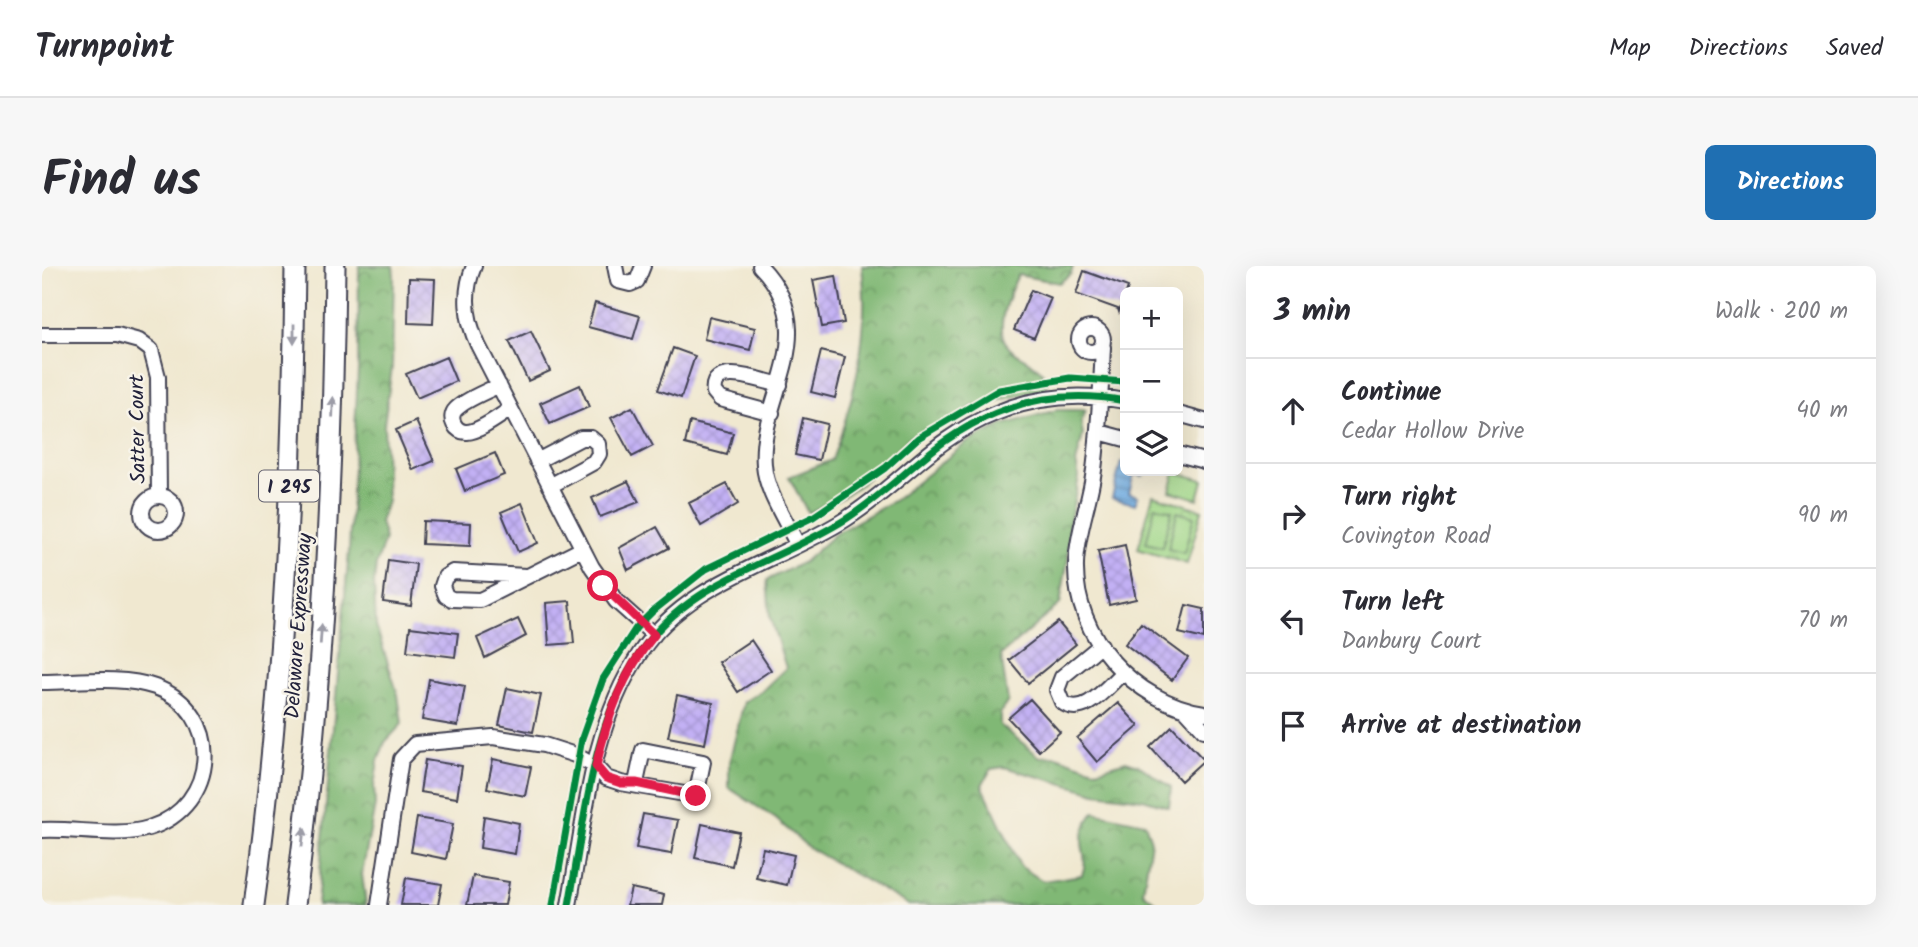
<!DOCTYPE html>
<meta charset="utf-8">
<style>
:root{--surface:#fff;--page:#f7f7f7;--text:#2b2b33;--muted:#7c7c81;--line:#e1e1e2;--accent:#1f6fb2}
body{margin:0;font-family:Kalam,sans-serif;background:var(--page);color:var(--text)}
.controls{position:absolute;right:21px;top:21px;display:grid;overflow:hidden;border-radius:10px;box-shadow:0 7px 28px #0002}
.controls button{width:63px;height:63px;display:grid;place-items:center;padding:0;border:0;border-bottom:2px solid var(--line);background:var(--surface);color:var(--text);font:35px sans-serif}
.stop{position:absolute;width:21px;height:21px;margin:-16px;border:5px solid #e11d48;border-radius:50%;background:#fff}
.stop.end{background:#e11d48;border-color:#fff;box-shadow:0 2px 7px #0008}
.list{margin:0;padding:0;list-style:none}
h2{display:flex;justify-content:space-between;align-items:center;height:91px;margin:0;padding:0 28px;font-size:30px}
h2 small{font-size:23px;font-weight:400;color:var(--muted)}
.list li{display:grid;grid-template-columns:46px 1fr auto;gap:21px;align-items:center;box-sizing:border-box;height:105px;padding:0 28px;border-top:2px solid var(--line)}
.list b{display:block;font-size:26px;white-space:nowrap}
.list p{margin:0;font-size:23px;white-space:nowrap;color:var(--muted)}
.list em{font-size:23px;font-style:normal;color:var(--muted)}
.icon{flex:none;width:38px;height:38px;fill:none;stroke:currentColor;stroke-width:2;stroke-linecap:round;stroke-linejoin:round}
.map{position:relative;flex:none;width:1162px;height:639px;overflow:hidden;border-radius:10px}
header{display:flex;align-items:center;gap:42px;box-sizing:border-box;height:98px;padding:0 35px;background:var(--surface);border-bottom:2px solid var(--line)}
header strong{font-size:33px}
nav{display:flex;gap:38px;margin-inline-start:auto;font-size:24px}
.intro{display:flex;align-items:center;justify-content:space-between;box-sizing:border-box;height:168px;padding:0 42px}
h1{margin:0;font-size:49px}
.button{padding:18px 32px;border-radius:10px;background:var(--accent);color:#fff;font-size:24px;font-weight:700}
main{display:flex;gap:42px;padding:0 42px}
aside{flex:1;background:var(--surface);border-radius:10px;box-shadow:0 7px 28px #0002}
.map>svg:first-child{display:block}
</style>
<header>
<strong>Turnpoint</strong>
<nav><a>Map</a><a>Directions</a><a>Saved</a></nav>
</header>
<div class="intro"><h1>Find us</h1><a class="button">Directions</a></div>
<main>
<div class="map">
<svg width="1162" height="639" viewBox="0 0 1162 639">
<defs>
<pattern id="forest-crowns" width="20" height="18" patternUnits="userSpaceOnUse" patternTransform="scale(1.75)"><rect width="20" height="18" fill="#80b874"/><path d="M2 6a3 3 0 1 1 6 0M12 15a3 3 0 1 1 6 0" fill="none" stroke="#689560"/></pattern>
<pattern id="park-crowns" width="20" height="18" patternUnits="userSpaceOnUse" patternTransform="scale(1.75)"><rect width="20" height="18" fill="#a0d788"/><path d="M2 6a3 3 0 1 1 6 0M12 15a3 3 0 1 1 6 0" fill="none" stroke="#8ab876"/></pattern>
<pattern id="water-rules" width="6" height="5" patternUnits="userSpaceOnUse" patternTransform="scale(1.75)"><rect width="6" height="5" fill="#73afe4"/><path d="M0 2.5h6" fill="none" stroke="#5e8eba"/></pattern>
<pattern id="building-cross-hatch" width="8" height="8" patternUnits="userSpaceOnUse" patternTransform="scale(1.75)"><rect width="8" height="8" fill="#c2b0f4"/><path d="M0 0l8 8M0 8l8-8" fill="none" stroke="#a697d2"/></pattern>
</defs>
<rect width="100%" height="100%" fill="#f7f3e8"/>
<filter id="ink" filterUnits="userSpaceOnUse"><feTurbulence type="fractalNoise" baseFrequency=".0143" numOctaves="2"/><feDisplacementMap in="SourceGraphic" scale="14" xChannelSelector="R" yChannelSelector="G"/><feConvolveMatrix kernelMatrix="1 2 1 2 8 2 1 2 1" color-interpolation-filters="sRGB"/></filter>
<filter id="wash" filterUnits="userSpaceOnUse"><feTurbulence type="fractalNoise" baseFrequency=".00686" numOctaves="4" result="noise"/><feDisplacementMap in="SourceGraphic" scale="28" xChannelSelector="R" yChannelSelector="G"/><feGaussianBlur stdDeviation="1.57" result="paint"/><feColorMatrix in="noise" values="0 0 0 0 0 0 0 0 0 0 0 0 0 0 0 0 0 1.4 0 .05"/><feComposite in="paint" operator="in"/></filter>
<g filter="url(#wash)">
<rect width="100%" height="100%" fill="#f0e8d0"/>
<path fill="url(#forest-crowns)" stroke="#516d58" stroke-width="2" d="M317,0H351L352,9L350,102L342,158L345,235L338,256L343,273L334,299L332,318L334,360L356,429L360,458L343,476L336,495L332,520L333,539L320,608L324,639H275L307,285L316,104Z
M820,0H1031L1029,8L1017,17L976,9C927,109 1005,77 1005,123L929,141L904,158L869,170L819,218L800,231L766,247L747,211L790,194C813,130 828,69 820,0Z
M1015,144H1044L1039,156L1041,169L1034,197L1037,211L1027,259L1026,293L1018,338L959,389L966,435L958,447V459L998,491L1014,490L1055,504L1084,495L1096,499L1129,521L1127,541L1101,533L1054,527L962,501L949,503L940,519L978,600L1001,615L1040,609C1050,581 1027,582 1052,546L1103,557L1109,575L1101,626L1117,639H867L767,582L734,553L687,522V497L702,436L721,424L744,402L728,351L725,314L762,296L793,268L853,234L924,177L960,159Z"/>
<path fill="url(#park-crowns)" stroke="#617c62" stroke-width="2" d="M1111,229L1160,244L1145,298L1096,283Z"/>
<path fill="#a0d788" stroke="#617c62" stroke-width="2" d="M1133,206L1161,214L1156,233L1128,225Z
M1113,240L1130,245L1120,281L1104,277Z
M1135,246L1152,251L1142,287L1126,283Z"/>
<path fill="url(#water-rules)" stroke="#4a6890" stroke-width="2" d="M1079,196L1083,197V205H1102L1101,210L1092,208L1087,227L1096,230L1093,238L1070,232Z"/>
<g id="blocks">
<path fill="url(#building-cross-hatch)" d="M1042,5L1086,21L1077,46L1076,43L1034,28Z
M794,10L802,57L780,61L771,14Z
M367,12L393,13L391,58L366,57Z
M989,24L1009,32L992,72L972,64Z
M553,37L598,50L591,73L546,61Z
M667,51L713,62L708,84L662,73Z
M489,65L508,105L486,115L467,75Z
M631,82L653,90L639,132L616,124Z
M779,85L803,91L793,132L769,126Z
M404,91L414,115L375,132L364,108Z
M538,119L547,141L508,158L498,137Z
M590,141L611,180L590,191L569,152Z
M761,152L785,158L777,194L753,189Z
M374,155L392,195L371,204L354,164Z
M648,156L691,167L685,189L643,178Z
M453,187L462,209L423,225L414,203Z
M586,215L597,236L558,251L550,232Z
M685,218L696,238L659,260L647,237Z
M480,237L496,277L476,286L459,246Z
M381,255L429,257L428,280L380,278Z
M615,261L627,282L586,304L577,282Z
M1083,279L1094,333L1067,339L1056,285Z
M346,294L374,298L369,340L341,336Z
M528,335L532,377L507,379L504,337Z
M1144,339L1162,343V373L1137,367Z
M476,353L484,370L443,392L435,372Z
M1016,356L1034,378L986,417L967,394Z
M1099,357L1146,392L1130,414L1083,378Z
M368,361L416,367L413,391L365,385Z
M709,374L729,404L696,426L676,396Z
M387,413L423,420L416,460L380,454Z
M465,422L499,429L491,466L457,459Z
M635,429L671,437L663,478L626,471Z
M988,433L1018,466L997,485L966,452Z
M1076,437L1097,460L1055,496L1035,472Z
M1130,460L1162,494L1139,515L1108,481Z
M451,493L489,501L483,530L445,522Z
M383,494L420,500L415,532L378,526Z
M601,548L636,554L629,588L594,582Z
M442,550L477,557L473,588L438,582Z
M375,552L411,558L404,593L369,586Z
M660,558L697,566L690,600L653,592Z
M721,582L752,589L745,619L714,612Z
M431,610L467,616L463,639H425Z
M364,612L400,618L396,639H359Z
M589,622L622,629L620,639H585Z"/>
</g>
</g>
<g filter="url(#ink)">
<use href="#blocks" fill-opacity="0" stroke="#414051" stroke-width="2"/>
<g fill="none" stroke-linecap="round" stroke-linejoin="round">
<g stroke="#414051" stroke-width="18">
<path id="minor" d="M432,0C421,26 424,54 436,79L550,301L574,335L612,369
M573,0L576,15L588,18L595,15L601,0
M718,0C784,68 716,130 722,199C724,226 744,254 755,278
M1037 74a12 12 0 1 1 24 0a12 12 0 1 1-24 0Z
M0,69H75L97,75L109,84L116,111L117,230
M1061,81C1059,123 1057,163 1052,204C1048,236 1035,266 1034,298C1032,371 1092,436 1162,447
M457,119C444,126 424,133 414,143C405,152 414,167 425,166C439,165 457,150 469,143
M730,147L678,133L672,126C667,95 721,115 738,119
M1136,148L1162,155
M1057,166L1083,173
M1136,188L1162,195
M495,195L539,172H549L556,178L557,188L552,196L508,220
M100 247a17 17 0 1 1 34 0a17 17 0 1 1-34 0Z
M484,310L411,306L403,311L400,320L404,330L410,333L438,334L540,283
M1059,379L1020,411L1015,424L1020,436C1041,453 1065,421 1080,407
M0,416C35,416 79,409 113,421C183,446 177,540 107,562C74,572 34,562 0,564
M1143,443L1162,464
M337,639L359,493L373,478L451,471L502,479L533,489L553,500L564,512L579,517L654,530L661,496L601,484L594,517
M527,639C543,554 549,460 598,387C645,315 735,297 804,253C859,218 891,172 954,147C995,130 1040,127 1083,135"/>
</g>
<g stroke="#414051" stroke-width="23">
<path id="highway" d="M212,639C241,428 251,213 253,0
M253,639C281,427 291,213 293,0"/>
</g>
<use href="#minor" stroke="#fff" stroke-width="14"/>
<use href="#highway" stroke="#fff" stroke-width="19"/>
<g stroke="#f7f3e8" stroke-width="11">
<path id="cycleway" d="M511,639L540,472L561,413L594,362L611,345L664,303L771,251L843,202L876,172L957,124L1028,112L1083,116
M527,639C543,554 549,460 598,387C645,315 735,297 804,253C859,218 891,172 954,147C995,130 1040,127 1083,135"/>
</g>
<use href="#cycleway" stroke="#00873e" stroke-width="7"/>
</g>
<defs><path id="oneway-solid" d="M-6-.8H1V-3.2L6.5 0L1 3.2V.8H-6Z" transform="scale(1.75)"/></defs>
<g fill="#9c9ca7">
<use href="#oneway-solid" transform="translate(252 68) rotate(90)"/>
<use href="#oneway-solid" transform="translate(291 141) rotate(-88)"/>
<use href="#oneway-solid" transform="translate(279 368) rotate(-86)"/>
<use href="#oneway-solid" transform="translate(261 571) rotate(-84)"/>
</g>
</g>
<g fill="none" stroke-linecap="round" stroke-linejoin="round" filter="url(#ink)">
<path stroke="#e11d48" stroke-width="9" d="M561,320L612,369C580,408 565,451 554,500L564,512L579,517H594L654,530"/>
</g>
<g text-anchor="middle" stroke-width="5" stroke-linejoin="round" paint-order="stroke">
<rect fill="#f7f3e8" stroke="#62616f" stroke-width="2" x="217" y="204.5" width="60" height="31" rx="5"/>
<g font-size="19" font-weight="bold" fill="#22223b">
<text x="247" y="227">I 295</text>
</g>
<g font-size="21" fill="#22223b" stroke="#f7f3e8">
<text transform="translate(95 163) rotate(-91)" y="7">Satter Court</text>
<text transform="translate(256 360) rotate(-86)" y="7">Delaware Expressway</text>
</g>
</g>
</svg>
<div class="controls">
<button>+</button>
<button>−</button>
<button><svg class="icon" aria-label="layers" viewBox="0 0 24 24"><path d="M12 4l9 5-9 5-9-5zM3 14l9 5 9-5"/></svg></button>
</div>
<div class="stop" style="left:561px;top:320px"></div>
<div class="stop end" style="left:654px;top:530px"></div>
</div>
<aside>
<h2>3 min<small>Walk · 200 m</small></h2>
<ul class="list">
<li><svg class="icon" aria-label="ahead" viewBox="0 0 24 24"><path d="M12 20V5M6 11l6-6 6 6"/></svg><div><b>Continue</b><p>Cedar Hollow Drive</p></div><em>40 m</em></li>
<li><svg class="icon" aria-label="right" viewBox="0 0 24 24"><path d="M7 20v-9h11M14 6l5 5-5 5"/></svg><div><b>Turn right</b><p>Covington Road</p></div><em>90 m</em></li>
<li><svg class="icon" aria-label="left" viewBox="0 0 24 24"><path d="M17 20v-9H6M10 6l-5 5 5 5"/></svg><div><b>Turn left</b><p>Danbury Court</p></div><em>70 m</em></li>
<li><svg class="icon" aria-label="arrive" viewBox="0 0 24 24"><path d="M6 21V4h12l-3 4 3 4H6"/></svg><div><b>Arrive at destination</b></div></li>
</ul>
</aside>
</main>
